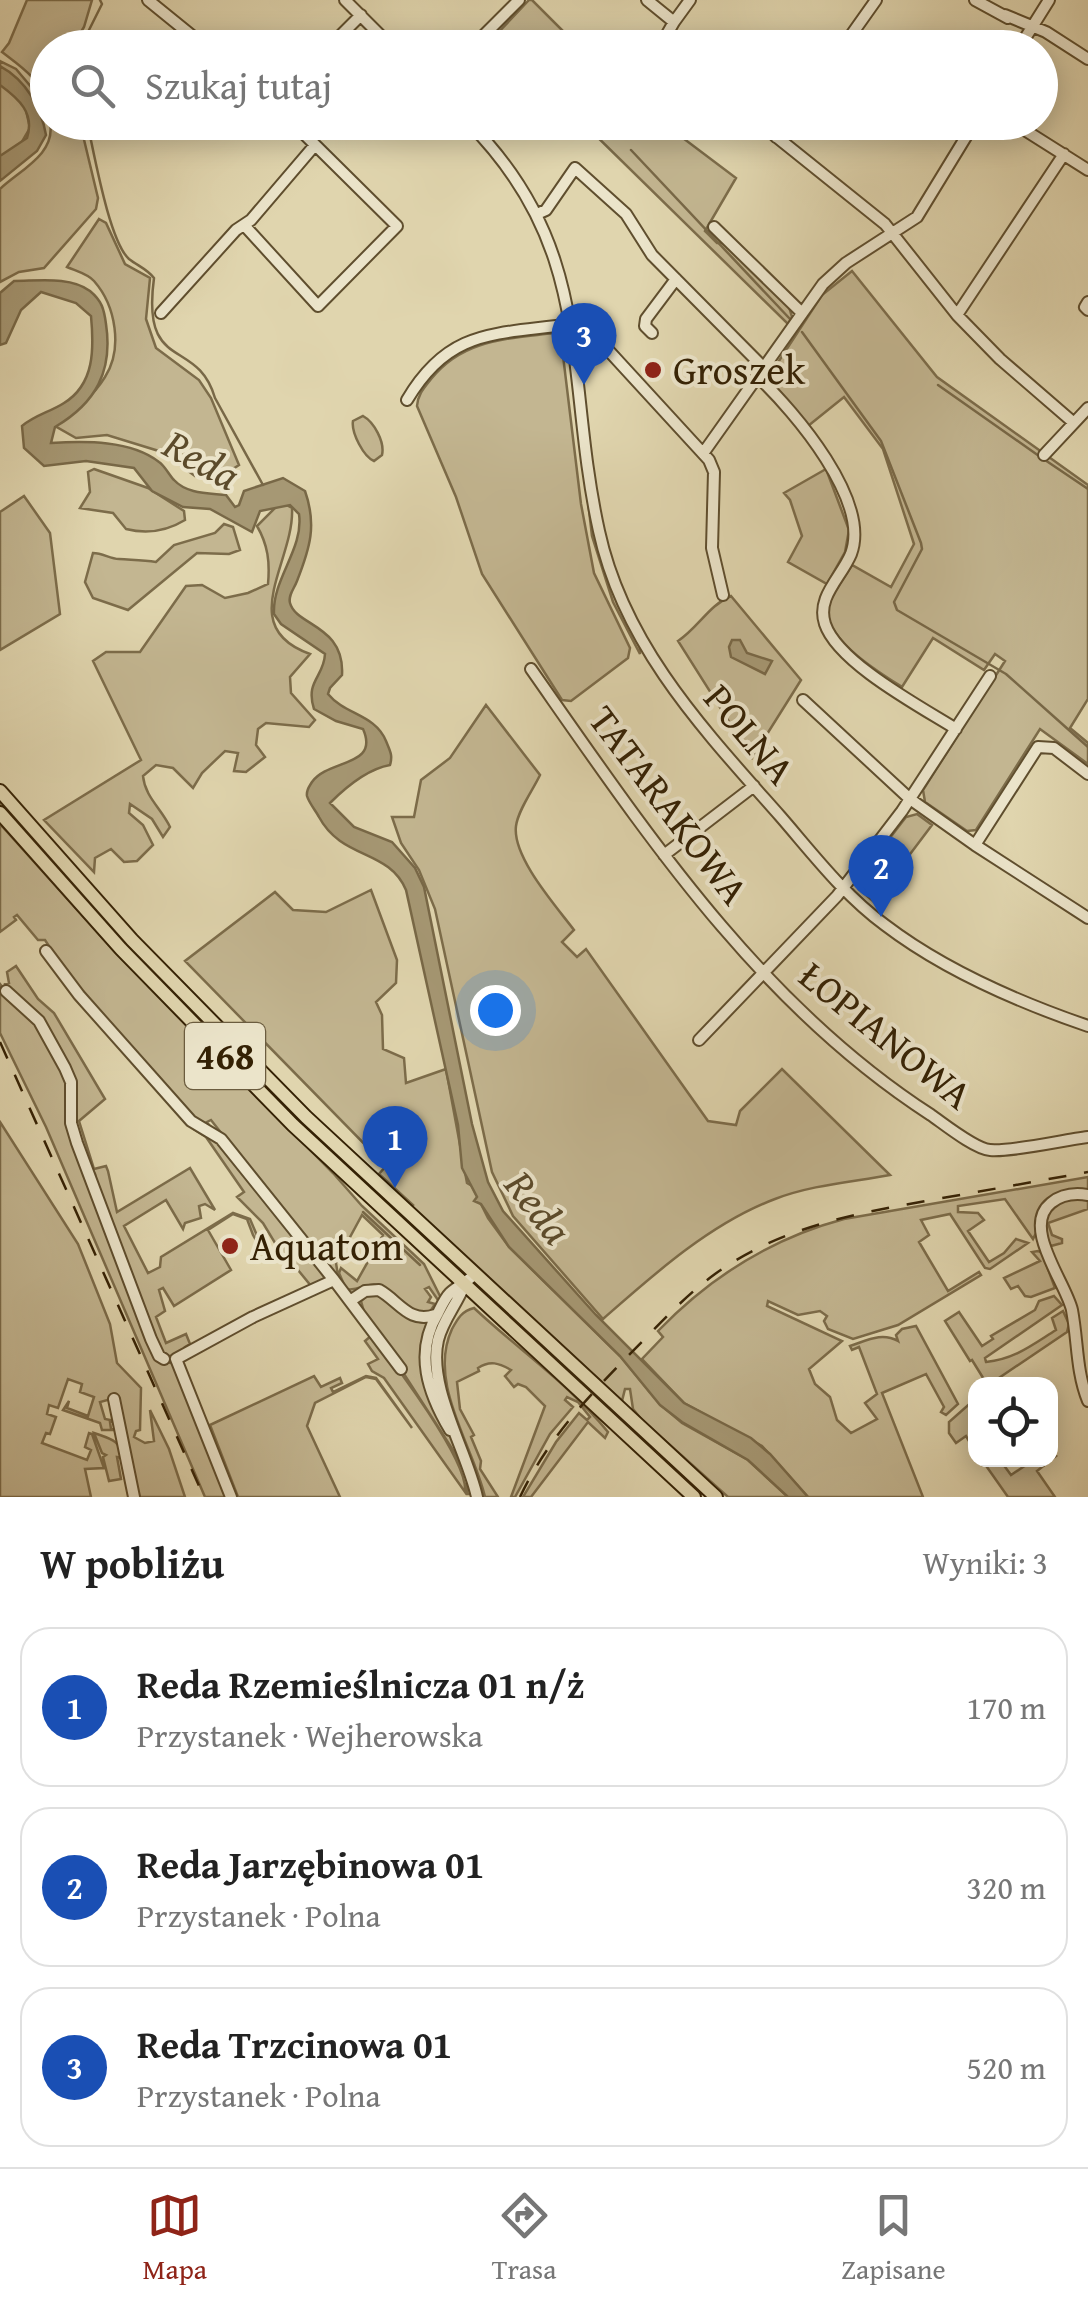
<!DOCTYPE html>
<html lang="pl">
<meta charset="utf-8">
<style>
:root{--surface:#fff;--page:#f6f6f6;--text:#222;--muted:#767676;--line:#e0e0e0;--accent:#8f2418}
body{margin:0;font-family:"Gentium Book Plus",serif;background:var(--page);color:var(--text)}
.controls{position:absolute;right:30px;bottom:30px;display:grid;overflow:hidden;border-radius:20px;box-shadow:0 5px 25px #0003}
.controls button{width:90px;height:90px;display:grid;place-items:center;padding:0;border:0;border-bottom:2px solid var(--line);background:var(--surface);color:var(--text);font:50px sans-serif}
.you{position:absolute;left:495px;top:1010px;width:35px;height:35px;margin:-25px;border:8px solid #fff;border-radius:50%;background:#1a73e8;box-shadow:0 0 0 15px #1a73e833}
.badge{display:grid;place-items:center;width:65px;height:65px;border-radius:50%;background:var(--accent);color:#fff;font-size:32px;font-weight:700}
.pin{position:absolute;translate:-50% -82px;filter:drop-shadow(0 2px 5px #0008)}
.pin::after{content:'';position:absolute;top:52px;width:35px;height:30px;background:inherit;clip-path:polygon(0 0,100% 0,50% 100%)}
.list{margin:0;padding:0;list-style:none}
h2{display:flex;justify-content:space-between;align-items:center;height:130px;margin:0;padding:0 40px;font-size:42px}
h2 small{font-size:32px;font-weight:400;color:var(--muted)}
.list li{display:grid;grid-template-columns:65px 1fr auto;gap:30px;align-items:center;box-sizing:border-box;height:160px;margin:0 20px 20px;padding:0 20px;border:2px solid var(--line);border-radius:30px}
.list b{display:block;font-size:38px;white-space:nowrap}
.list p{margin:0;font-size:32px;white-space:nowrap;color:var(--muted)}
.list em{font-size:32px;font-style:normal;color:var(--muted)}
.icon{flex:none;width:55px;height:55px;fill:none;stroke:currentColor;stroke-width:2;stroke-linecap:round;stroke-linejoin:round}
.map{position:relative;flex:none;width:1088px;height:1497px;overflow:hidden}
.search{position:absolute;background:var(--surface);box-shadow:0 5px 25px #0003;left:30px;right:30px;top:30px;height:110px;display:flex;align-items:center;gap:25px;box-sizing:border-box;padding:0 35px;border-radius:55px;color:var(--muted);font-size:38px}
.sheet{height:670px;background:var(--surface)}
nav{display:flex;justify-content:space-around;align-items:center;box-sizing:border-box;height:140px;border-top:2px solid var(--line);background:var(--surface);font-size:28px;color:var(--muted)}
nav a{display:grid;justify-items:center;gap:5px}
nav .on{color:var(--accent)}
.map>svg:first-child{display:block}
</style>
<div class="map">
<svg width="1088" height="1497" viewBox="0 0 1088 1497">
<rect width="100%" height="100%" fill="#e0d5ae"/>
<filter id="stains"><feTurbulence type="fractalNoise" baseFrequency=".002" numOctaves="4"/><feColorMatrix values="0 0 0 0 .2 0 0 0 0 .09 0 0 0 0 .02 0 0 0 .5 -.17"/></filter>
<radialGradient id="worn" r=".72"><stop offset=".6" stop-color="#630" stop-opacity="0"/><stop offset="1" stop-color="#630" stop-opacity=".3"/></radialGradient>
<path fill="#c3b691" stroke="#7c6c4a" stroke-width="2.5" d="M27,0H92L84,27L72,47L48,48L47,107C42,80 23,68 2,52L9,43Z
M529,0H532L579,47H507L495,36Z
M0,61L16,69L43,101L25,106L30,128L16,152L0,160Z
M50,123H80L98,198L96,209L44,268L19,272L0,282V189C20,170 56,154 50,123Z
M583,123H663L736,178L705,231L717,243H725L789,307L792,317L788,324Z
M99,219L106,223L125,264L150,278L146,319L156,348L199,380L211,398L239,465L228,472L213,464L195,476L162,452L107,435L76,438L55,426C74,411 92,398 105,377C123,349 116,306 94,281C88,274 76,271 67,267Z
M852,271L937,377L1088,485V699L1070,728L1088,743V764L1040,729L976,830L967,831L925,802L923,790L1005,661L995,654L984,670L933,638L902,687C880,673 822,638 828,607C831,594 845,577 852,565L891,587L914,544L883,449L844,397L808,426L772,382L771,373L822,295Z
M554,333L561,339L581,504L594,573L630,648L628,658L571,701L562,700L482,574L456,497L417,406C418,394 424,388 431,379C463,339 506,339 554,333Z
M570,347L606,572L640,648V654L613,602L592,536Z
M363,416C374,422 385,442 382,455L374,461C364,457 351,433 353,421Z
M94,469L148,488L184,511L185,520C167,531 146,534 126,529L113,513L80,508L90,492L88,472Z
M826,469L849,530L845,552L827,584L788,562L802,536L790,500L784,493Z
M24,496L50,533L60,614L0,650V512Z
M281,502L292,508C295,561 234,627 310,654L290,677L291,693L315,720L309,727L266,723L258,729L256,745L265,757L246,772L234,771L238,753L225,751L202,773L193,788L173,768L156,765L143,776C145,797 161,808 170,827L163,837L152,819L130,804L129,813L143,825L153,845L137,861L124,862L111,849L95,858L94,872L44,820L141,760L93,661L106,652H140L186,586L202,585L225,598L248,593L268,584C270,562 268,545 257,526Z
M224,524L233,527L240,550L229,554L197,553L128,610L93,598L85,582L93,553C103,553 110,559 119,559C132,560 143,560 156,562L174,545L215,533Z
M731,596L801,680L752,758L678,641C698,628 709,605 731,596Z
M486,705L540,775C533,790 518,810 516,826C512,857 556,906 574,930L562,942L577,957L586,949L708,1121L736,1125L740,1111L782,1069L890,1175C852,1182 811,1185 775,1199C711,1223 654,1274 603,1319L513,1216L492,1172L435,909L419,870L401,843L392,817H414L421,780L450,758Z
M0,799C137,963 290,1113 448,1257L445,1260C290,1115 136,968 0,805Z
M917,814L932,825L874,902L859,889V878L906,817Z
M0,824L115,952L333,1173L362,1206L424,1264L441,1298L438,1300L429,1287L425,1289L431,1297L428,1302L435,1304L428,1315C406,1314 397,1291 378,1285C366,1282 358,1292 346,1289L339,1273L341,1268L357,1281L383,1235L362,1215L336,1263L339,1282L211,1120L207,1122L212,1130L199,1124L71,980L45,940H38L17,915L14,917L16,920L0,932Z
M371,890L397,960L396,983L376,1002L382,1015L383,1049L404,1058L406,1083L446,1069L467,1183L472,1186L488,1218L509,1247L620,1356L660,1404L682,1423L748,1460L788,1497H728L642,1420L633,1409L630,1389H625L622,1401L411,1207L413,1205L379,1174L386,1166L185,961L275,892L293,910L326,912Z
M16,966L38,999L54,1013L105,1099L79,1121L94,1169L106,1166L108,1171L117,1212L190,1168L215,1210L205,1204L199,1206L201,1218L185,1223L183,1229L166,1200L124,1226L148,1273L160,1267L161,1257L233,1213L250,1219L267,1259L253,1235L247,1219L233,1214L208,1230L231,1270L174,1306L163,1288L159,1290L165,1311L156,1317L166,1343L186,1334L190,1344L185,1347L186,1350L166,1358L161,1355L97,1193L95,1174L89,1166L74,1126L75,1098L48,1036L5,987V984L9,983L7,972Z
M0,984L10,997L33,1015L69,1080L68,1110L164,1362L172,1363L178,1370L228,1497H205L46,1127L0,1033Z
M0,1122L78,1244L110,1324L117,1363L141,1388L140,1430L136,1431L134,1437L145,1443L154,1441L150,1410L169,1449L185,1497H139L118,1397L100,1402L105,1419L115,1421L110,1422L111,1429L116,1430H102L100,1423L63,1410L69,1401L67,1408L88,1416L94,1397L80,1392L82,1384L68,1379L58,1408L49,1405L47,1414L56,1417L50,1434L46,1433L42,1443L87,1460L91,1450L85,1447L89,1433L92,1434L104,1468L85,1469L91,1497H0Z
M197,1129L215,1137L327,1278L312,1287L298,1270L292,1271L263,1223L237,1197L244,1192L206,1137L195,1130Z
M1088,1177V1193L1052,1201L1033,1239L1005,1199L958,1206V1212L978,1213L984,1220L968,1231L989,1262L1004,1253L1016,1239L1028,1243L990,1269L985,1268L950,1214L921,1220L929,1235L919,1242L948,1291L979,1272L981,1275L898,1325L853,1339L828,1329L824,1321L827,1316L820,1311L798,1315L768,1301L767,1306L842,1341L809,1369L815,1384L830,1397L837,1420L851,1433L877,1419L865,1403L877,1394L859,1347L852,1350L850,1346C868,1340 882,1332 898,1341L896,1335L902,1329L916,1326L958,1404L946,1415L941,1412L944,1407L926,1374L882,1393L923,1497H808L762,1446L684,1403L642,1359L663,1337L658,1331C711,1276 773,1238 844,1219Z
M1088,1198V1209L1048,1223L1052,1235L1062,1239V1243L1051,1246L1045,1235L1044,1217L1059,1200Z
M1038,1251L1042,1253L1055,1288L1031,1297L1025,1296L1018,1286L1011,1289L1004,1278L1040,1261L1032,1252Z
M370,1293C393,1298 401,1322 427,1323C402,1405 465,1425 470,1494H467V1477L455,1453L364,1312L361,1301Z
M1054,1296L1062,1305L985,1358L986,1362C1015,1359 1032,1345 1056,1330L1052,1318L1063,1311L1069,1324L1067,1332L990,1384H981L985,1381L972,1360L970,1361L945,1321L959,1312L982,1346L993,1339L991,1336L1035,1310L1039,1301Z
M474,1308C520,1351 568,1383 608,1432L605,1438L588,1422L531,1497H523L556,1442L579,1413L587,1420L590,1417L578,1402L567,1397L565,1400L573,1407L550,1434L515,1497H511L545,1406L526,1387L518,1384L514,1387L505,1376L511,1370C499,1363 490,1360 478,1368L479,1371L457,1382L460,1409L474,1435L471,1437L481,1461L480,1469L498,1497H485C473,1445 427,1383 452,1329C458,1318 462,1311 474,1308Z
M372,1335C394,1363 469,1461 465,1492L384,1378L372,1371L368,1364L378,1359L365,1341Z
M314,1376L321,1387L340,1378L342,1383L331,1388L333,1392L366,1376L376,1378L412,1428L376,1379L366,1377L315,1403L307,1426L340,1497H238L210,1425Z
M975,1399V1451L966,1436L956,1443L949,1433V1422Z
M94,1433C111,1439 120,1440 123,1458L117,1457L121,1479L109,1481L103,1457L106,1455L102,1453Z
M1051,1452L1056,1456L1037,1471L1055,1497H1008L982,1460H1000L1011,1475L1029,1463L1028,1460H1050Z"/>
<path fill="#a69874" stroke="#786847" stroke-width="2.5" d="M0,66C26,80 41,107 46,135L37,151L0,181V156L27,138C35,113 19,99 0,85Z
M14,281C38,281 70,276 90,291C102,301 104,309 106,324C113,371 96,403 55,427L51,443C85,441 131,440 159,462C165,466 169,475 174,480C187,494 208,493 226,495L235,507L239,505L244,491L283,478L305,491C317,525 310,548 297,581C294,589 288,595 290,603C296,626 345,625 342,675L330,688L328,694C345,715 375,714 386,741C390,751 393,755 390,765C367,769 345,788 330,803L354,827L392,842L415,868L424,887L472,1124L488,1182L503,1211L596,1315L684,1403L751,1438L770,1454L808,1497H788L748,1460L682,1422L660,1405L620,1356L509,1247L481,1204L474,1201L477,1197L462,1168L458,1125L406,890C389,849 342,860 319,817C316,811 309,803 307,796C306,790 309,787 312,782C328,759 380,767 363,729L336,721L314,709C305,681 324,677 325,654L281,624L274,614C272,579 304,549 299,514L290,505L260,511L252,532L210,509L183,507L152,491L134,468L86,461L44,466L24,448L22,426C35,415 50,412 64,403C95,384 94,348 91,316L76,303L41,292L21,310L6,343L0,345V293Z
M732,640H740L747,653L772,661L765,674L731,657L729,647Z"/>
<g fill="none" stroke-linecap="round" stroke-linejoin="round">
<path stroke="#786847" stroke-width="2.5" d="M80,48L102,4L100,0
M87,122C94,152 109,241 129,259C138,266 147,269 154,278C141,374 197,336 215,398L263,485
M631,150L790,319
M802,332L881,441L921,543L922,549L894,602L897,610L1006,674L1088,747
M938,385L1039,456
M1045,460L1088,489
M363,1212L420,1265"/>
<g stroke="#5f4e2e" stroke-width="14">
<path id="minor" d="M148,0L207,48
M345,0L393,48
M647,0L674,22L663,41L666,48
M975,0L1008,18
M1005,15L1046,32L1088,59
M674,22L690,0
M850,36L869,48
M328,48L361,15
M471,48L519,0
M842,48L876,0
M1019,48L1049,0
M468,122C596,250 564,373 599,531C624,646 704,730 780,816C813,854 844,895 885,925C944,970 1018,1002 1088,1026
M758,122L885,224L957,315L1000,359L1074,423
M1012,122L1088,170
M776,137L786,122
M537,214L546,210L575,168L626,214L652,255L764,368
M244,225L318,306L397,226L292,122
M714,227L802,313
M1088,302L1085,307L1088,310
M161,313L236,230L251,220L315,145
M957,315L1064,154
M570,318L575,317L586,326L709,460L714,472L712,548L723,595
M652,333L645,326L646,319L676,279
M758,377C795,412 871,501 851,554C841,578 816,597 825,624C838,663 921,707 956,729
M407,400C450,327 497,335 571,324
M704,452L823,284L846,263L917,217L975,122
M1044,455L1088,408
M531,669C646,833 759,1004 931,1115C944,1124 975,1149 990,1150C1012,1152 1063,1140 1088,1137
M803,700L910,799L975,845
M1088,774L1054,748L1038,747L975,845L1088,918
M664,855L754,786
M46,951L79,995L191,1121L221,1139L334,1280
M6,991L39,1021L65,1068L71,1082V1123L77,1143L151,1339L159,1356L164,1359
M699,1040L837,896L902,811L990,676
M1088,1195C1076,1193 1062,1194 1051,1203C1021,1227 1066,1283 1072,1310C1078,1342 1076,1371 1088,1401
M465,1284C457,1304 443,1320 438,1340C427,1387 467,1451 477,1497
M350,1301L365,1291L379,1290C399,1301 409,1324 435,1315
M114,1399L134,1497
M450,1430C428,1393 414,1353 438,1313C441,1307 445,1298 450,1293C458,1286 467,1282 475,1274
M231,1497L176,1359L253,1317L334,1280L401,1369"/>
</g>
<g stroke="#342104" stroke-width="16">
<path id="major" d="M0,791L132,940L306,1117L716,1497
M0,813L121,949L293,1125L694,1497"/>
</g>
<use href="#minor" stroke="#ebe4ca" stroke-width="10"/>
<use href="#major" stroke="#e0d5ae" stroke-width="12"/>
<path stroke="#342104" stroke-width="2.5" stroke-dasharray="18 18" stroke-linecap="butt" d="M0,1042L204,1497
M520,1497C546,1442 584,1401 626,1358C655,1329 682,1298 715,1274C782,1226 858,1213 937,1199C988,1190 1038,1181 1088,1172"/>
</g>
<g fill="#8f2418" stroke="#ebe4ca" stroke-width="4">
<circle cx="653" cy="370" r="10"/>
<circle cx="230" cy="1246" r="10"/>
</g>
<g text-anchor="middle" stroke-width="8" stroke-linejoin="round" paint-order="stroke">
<rect fill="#ebe4ca" stroke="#6b5c3f" stroke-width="2.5" x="185" y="1023" width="80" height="66" rx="8"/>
<g font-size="38" font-weight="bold" fill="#342104">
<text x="225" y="1069">468</text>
</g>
<g font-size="40" fill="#342104" stroke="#ebe4ca" text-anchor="start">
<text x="673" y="384">Groszek</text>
<text x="250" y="1260">Aquatom</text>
</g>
<g font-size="40" fill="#342104" stroke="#ebe4ca">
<text transform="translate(750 734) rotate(50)" y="14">POLNA</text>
<text transform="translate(669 805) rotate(53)" y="14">TATARAKOWA</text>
<text transform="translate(886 1035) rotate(39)" y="14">ŁOPIANOWA</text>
</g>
<g font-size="42" font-style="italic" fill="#5c4b2b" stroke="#ebe4ca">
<text transform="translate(202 459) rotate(29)" y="15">Reda</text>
<text transform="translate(539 1207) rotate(52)" y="15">Reda</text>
</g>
</g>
<rect width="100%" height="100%" filter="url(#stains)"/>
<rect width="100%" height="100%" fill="url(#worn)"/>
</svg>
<div class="controls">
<button><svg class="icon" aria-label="locate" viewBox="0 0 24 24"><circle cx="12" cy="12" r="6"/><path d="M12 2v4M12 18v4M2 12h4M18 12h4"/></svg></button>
</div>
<div class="you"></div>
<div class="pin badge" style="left:395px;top:1188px;background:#1a4fb4">1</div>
<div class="pin badge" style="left:881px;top:917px;background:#1a4fb4">2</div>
<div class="pin badge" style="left:584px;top:385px;background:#1a4fb4">3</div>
<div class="search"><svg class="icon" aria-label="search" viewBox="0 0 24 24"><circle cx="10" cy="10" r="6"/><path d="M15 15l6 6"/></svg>Szukaj tutaj</div>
</div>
<section class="sheet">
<h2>W pobliżu<small>Wyniki: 3</small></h2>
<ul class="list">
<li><span class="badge" style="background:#1a4fb4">1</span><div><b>Reda Rzemieślnicza 01 n/ż</b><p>Przystanek · Wejherowska</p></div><em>170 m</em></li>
<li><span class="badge" style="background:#1a4fb4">2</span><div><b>Reda Jarzębinowa 01</b><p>Przystanek · Polna</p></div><em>320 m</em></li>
<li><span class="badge" style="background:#1a4fb4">3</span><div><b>Reda Trzcinowa 01</b><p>Przystanek · Polna</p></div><em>520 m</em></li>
</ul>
</section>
<nav>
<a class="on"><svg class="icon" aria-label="map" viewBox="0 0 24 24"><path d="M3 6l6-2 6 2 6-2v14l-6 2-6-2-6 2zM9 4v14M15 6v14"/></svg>Mapa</a>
<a><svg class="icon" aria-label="directions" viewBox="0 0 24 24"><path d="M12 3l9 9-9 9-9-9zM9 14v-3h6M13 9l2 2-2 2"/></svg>Trasa</a>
<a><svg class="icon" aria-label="saved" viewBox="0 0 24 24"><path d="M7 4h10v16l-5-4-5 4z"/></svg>Zapisane</a>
</nav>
